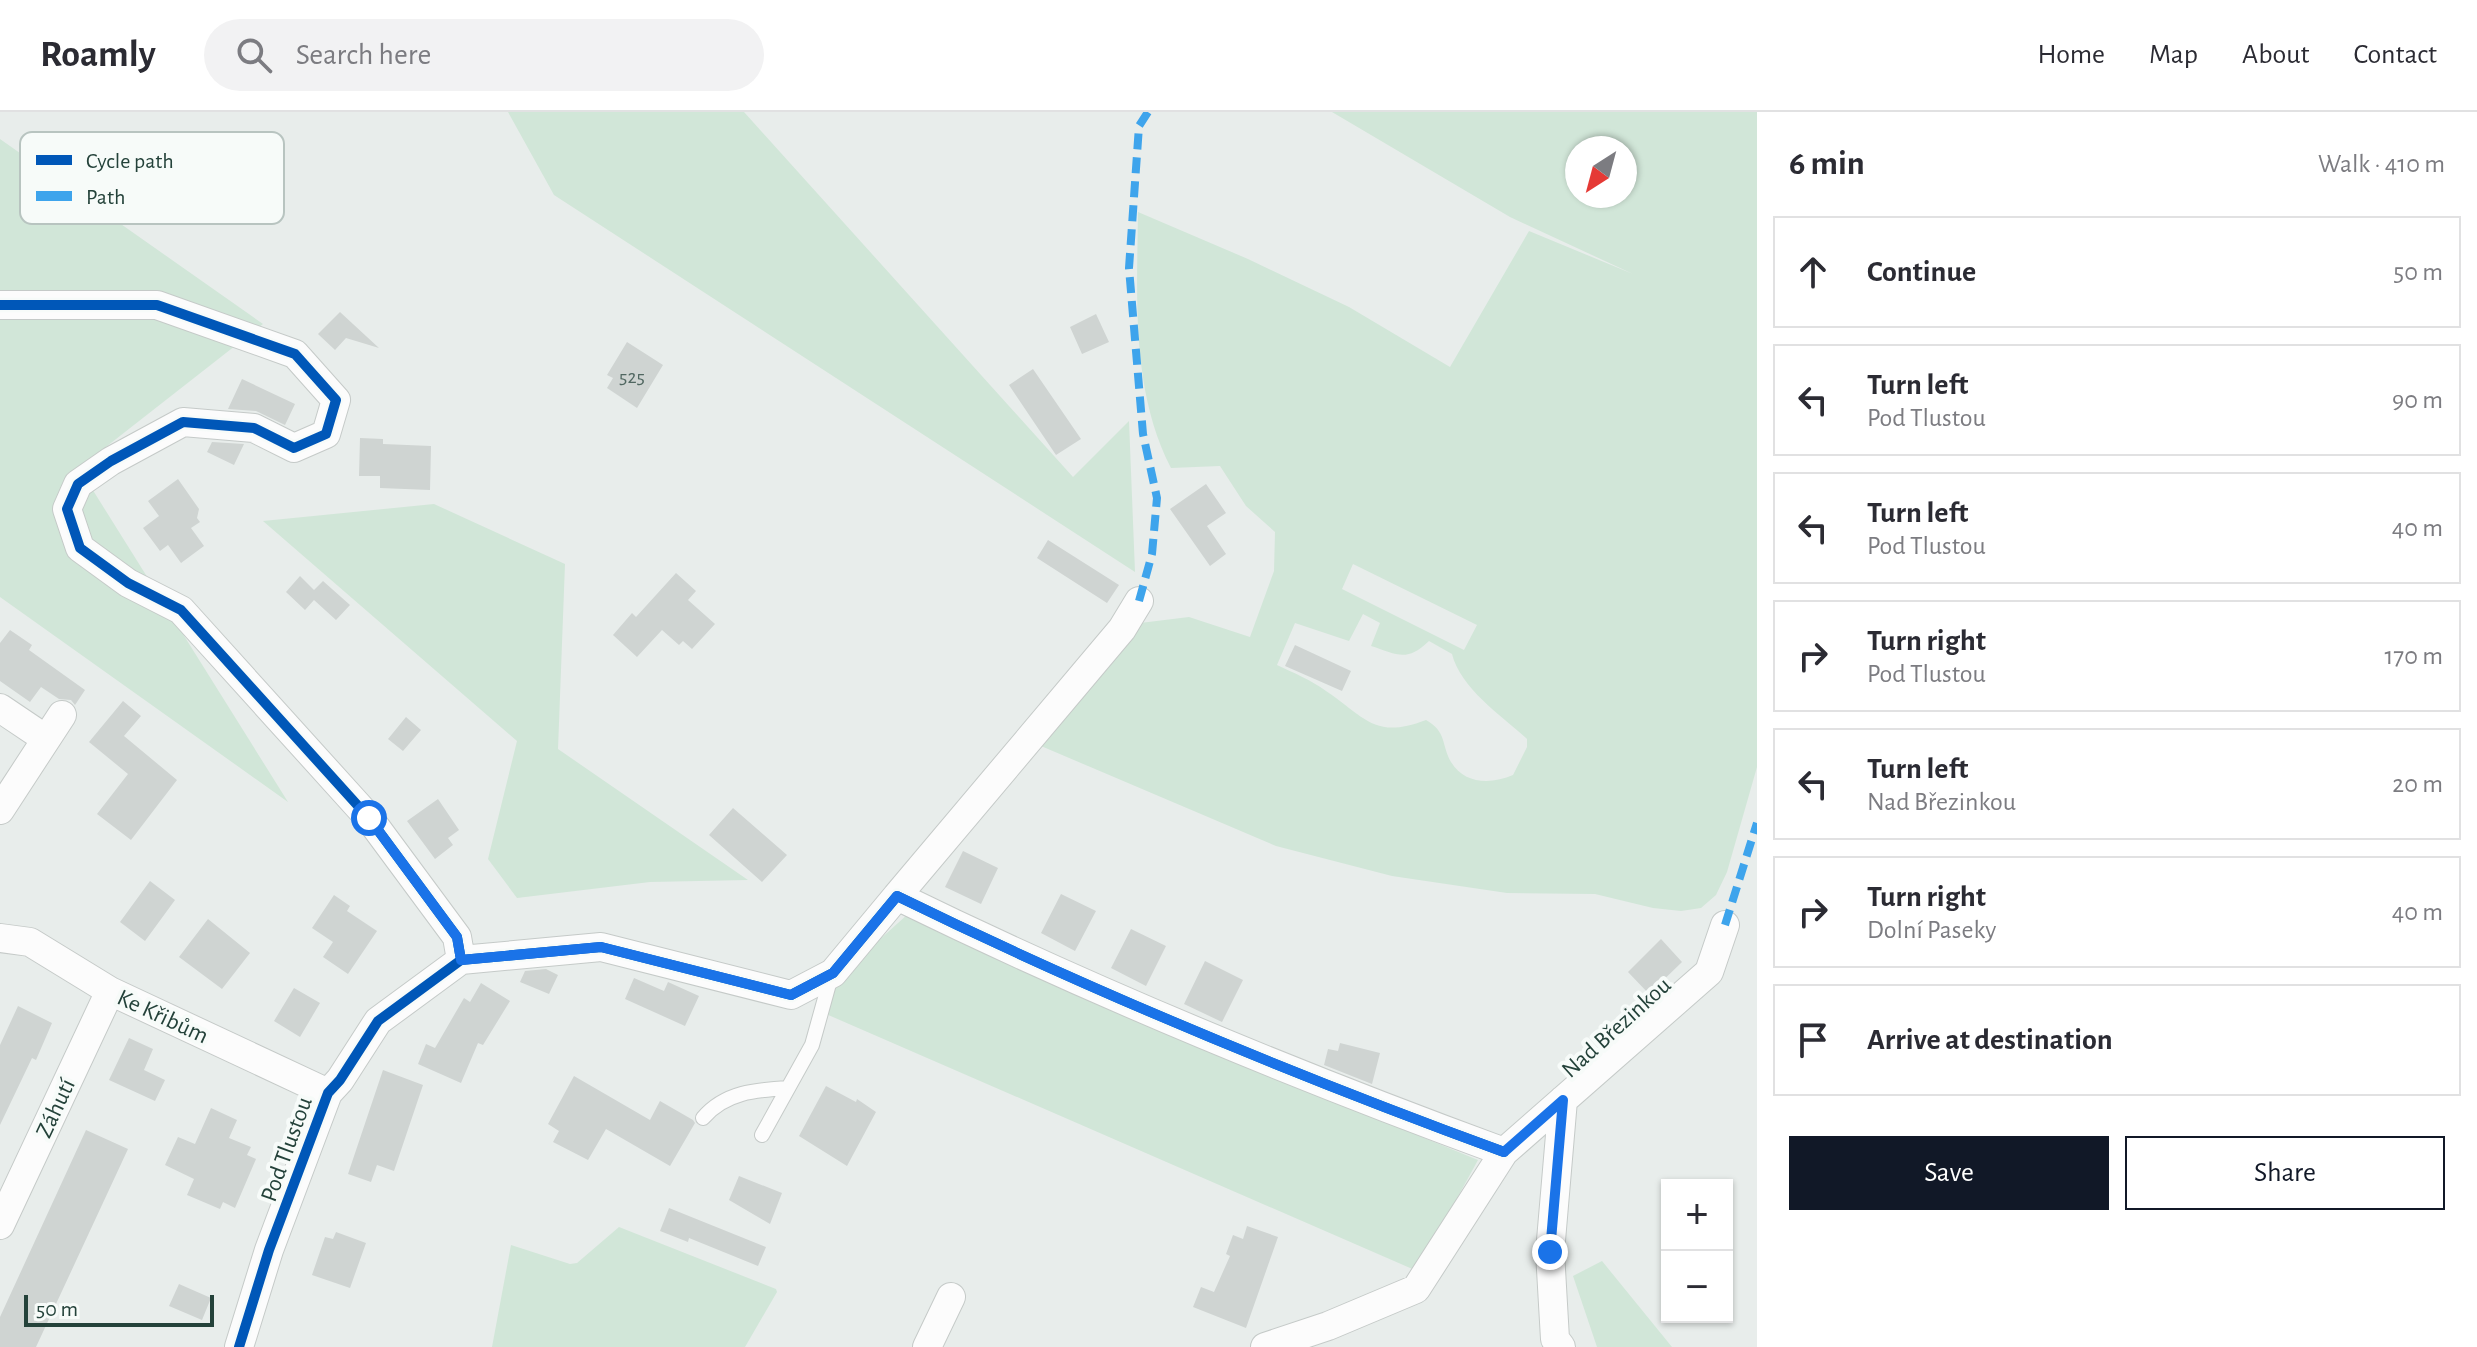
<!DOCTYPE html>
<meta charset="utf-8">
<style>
:root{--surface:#fff;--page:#f2f2f3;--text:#2b2b33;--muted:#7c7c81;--line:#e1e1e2;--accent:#111827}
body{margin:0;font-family:"Alegreya Sans",sans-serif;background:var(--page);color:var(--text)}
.controls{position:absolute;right:24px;bottom:24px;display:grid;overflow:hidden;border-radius:0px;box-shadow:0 2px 6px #0004}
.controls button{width:72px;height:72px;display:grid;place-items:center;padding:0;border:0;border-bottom:2px solid var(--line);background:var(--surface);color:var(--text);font:40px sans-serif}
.compass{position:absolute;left:1565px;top:24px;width:72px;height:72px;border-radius:50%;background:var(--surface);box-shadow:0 2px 6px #0004;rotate:216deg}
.scale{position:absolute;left:24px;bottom:20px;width:190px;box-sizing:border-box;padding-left:8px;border:4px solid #24423a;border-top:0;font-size:22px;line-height:28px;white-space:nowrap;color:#24423a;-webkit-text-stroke:6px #f7fbf9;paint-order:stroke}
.stop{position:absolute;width:24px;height:24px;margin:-18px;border:6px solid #1a73e8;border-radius:50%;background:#fff}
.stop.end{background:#1a73e8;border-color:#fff;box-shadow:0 2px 8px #0008}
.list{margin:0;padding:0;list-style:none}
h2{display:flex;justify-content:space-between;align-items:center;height:104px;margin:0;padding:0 32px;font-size:34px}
h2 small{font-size:26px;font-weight:400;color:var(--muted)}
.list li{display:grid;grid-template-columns:52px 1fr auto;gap:24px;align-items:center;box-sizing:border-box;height:112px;margin:0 16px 16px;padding:0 16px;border:2px solid var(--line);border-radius:0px}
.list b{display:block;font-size:30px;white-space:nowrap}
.list p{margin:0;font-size:26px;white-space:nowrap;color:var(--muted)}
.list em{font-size:26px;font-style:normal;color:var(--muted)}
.actions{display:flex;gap:16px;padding:24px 32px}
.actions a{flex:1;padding:18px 0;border:2px solid var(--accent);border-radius:0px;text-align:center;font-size:28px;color:var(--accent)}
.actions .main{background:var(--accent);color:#fff}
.icon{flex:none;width:44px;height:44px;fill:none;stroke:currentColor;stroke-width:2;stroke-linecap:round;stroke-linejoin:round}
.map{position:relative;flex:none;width:1757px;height:1235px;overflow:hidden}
header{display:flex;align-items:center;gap:48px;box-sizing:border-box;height:112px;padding:0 40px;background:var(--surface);border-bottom:2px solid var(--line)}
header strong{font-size:38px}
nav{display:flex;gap:44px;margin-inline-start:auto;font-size:28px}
.search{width:560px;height:72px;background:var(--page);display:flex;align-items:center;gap:20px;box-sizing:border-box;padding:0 28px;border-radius:44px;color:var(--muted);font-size:30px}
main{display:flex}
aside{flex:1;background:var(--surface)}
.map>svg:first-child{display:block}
</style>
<header>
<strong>Roamly</strong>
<div class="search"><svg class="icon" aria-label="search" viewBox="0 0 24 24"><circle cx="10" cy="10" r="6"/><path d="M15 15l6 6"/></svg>Search here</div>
<nav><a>Home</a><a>Map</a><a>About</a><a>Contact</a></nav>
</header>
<main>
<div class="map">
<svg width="1757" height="1235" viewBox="0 0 1757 1235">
<rect width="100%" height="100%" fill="#e8edeb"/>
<path fill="#d1e6d8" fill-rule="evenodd" d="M508,0H744L1073,365L1129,309L1135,460L554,83Z
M1332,0H1757V655L1727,760L1716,783L1701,796L1681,799L1653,796L1595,782L1507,781L1392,764L1276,734L1041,634L1132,512L1189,505L1250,525L1274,459L1275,420L1246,394L1220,354L1171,356C1131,278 1137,186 1138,100L1248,147L1349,195L1450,255L1529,119L1633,162L1510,105ZM1577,36H1625V84H1577ZM1353,452L1477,513L1464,538L1342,477ZM1363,502L1380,511L1371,534C1397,542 1406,551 1429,529L1452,542C1461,577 1501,603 1527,627V635L1513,663C1492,672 1465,673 1451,650C1441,632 1447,620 1426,608C1374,628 1365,605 1326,579C1311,568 1294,561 1277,553L1295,511L1349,529Z
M0,27L263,212L79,356L288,690L0,485Z
M434,392L565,452L558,637L748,768L650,770L517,786L488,747L517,629L263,409Z
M908,802L1151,914L1478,1048L1417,1159L826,902L838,865Z
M619,1115L776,1177L777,1180L745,1235H492L511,1133L570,1152L577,1151Z
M1602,1149L1672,1235H1597L1573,1164Z"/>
<path fill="#cfd4d2" d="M340,200L379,236L346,226L335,238L318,222Z
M1096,202L1109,230L1082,242L1070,215Z
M627,230L663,253L637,296L607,276L613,266L607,263Z
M1033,257L1081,327L1056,343L1009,273Z
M242,267L295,292L285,313L256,299L228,297Z
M360,326L383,327V332L431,334L430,378L380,376V364H359Z
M212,330L244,332L234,353L207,340Z
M178,367L199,397L197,406L200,410L191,416L204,434L181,451L168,433L160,439L143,416L159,404L148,389Z
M1206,372L1226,401L1207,414L1226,442L1210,454L1170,397Z
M1048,428L1119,473L1107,491L1037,446Z
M676,461L696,479L688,488L715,512L692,537L683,529L679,533L662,518L637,545L613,523L632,501L636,505Z
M300,464L314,478L323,469L350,493L336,508L314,488L305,498L286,480Z
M10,518L32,533L29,538L85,578L75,593L71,588L59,587L41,575L30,590L0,569V531Z
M1295,533L1351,559L1342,579L1285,554Z
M123,589L141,604L124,624L177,668L131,728L97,702L128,662L89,630Z
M406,605L421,618L403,639L388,627Z
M438,687L459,718L448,726L453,733L435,747L407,709Z
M733,696L787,743L762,770L709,723Z
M963,739L998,756L981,792L945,775Z
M150,769L175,788L145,829L120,810Z
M1061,782L1096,799L1075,839L1041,821Z
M334,783L350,794L347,799L377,819L348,862L323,845L333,830L312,816Z
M208,807L250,841L222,877L179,845Z
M1131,817L1166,834L1146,874L1111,856Z
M1661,827L1682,850L1649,882L1628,860Z
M1205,849L1243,868L1222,910L1184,892Z
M546,857L558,863L549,882L520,870L525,859Z
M634,866L664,879L668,870L699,884L685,914L625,887Z
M481,871L510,889L483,933L478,931L461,971L418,952L426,932L435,936L464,886L470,890Z
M294,876L320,891L300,925L274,909Z
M18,894L52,911L36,948L32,946L0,1013V933Z
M129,926L153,937L144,958L165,968L155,989L109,968Z
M1340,931L1380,941L1372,972L1324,953L1328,937L1338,939Z
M383,958L423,973L394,1059L377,1053L371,1070L348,1062Z
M574,964L650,1008L660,989L693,1008L695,1011L670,1054L606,1017L588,1048L553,1030L559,1019L548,1012Z
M826,974L856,990L857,987L876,1000L847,1054L799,1024Z
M211,996L237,1008L229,1026L251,1035L247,1043L256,1047L235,1096L223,1090L220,1097L187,1083L194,1067L165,1053L178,1025L195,1032Z
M86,1018L128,1037L36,1235H0V1205Z
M739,1064L782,1081L770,1112L729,1088Z
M669,1096L766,1135L758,1154L689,1126L688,1130L660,1119Z
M1247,1114L1278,1125L1246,1216L1193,1195L1201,1175L1214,1180L1230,1144L1226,1142L1233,1123L1243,1127Z
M336,1120L366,1131L350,1176L312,1163L325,1125L333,1127Z
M179,1172L211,1186L202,1208L169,1194Z"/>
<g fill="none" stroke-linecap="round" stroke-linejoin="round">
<g stroke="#c5cac8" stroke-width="16">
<path id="lane" d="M703,1006C725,980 756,978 788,976
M762,1023L812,933L832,861"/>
</g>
<g stroke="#c5cac8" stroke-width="30">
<path id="street" d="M0,193H157L295,242L336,288L326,322L294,336L254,316L183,310L111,349L78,372L67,397L80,436L128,471L181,498L369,706L457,825L461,848
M0,596L46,627
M0,698L62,603
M897,784L1122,517L1139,489
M0,826L30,830L110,879L328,981
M0,1113L110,879
M239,1235L269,1138L328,981L340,968L378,909L461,848L601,835L791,883L833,861L897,784C1095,881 1297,964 1504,1040
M927,1235L951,1185
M1265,1235L1328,1214L1416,1177L1504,1040L1709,860L1725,813
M1561,1235L1555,1227L1550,1140L1563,988"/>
</g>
<use href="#lane" stroke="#fcfcfc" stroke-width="14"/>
<use href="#street" stroke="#fcfcfc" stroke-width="28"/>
<path stroke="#3ea4ec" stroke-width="8" stroke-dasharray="16 8" stroke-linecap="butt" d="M1139,489L1152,442L1157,386L1143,322L1129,156L1139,14L1148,0
M1725,813L1757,711"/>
<g stroke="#f7fbf9" stroke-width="15">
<path id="cycleway" d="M0,193H157L295,242L336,288L326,322L294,336L254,316L183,310L111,349L78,372L67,397L80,436L128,471L181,498L369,706L457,825L461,848
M239,1235L269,1138L328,981L340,968L378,909L461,848L601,835L791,883L833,861L897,784C1095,881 1297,964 1504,1040"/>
</g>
<use href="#cycleway" stroke="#0057b8" stroke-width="10"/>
</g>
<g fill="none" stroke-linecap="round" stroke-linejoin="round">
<path stroke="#1a73e8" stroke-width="10" d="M369,706L457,825L461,848L601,835L791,883L833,861L897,784C1095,881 1297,964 1504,1040L1563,988L1550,1140"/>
</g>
<g text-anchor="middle" stroke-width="8" stroke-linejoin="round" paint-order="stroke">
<g font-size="20" fill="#506761">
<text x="632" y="271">525</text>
</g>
<g font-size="24" fill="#24423a" stroke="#f7fbf9">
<text transform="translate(163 904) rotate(25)" y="8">Ke Křibům</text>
<text transform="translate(1616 915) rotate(-42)" y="8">Nad Březinkou</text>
<text transform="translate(55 996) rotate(-65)" y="8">Záhutí</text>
<text transform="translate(286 1037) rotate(-70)" y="8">Pod Tlustou</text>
</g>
</g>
<rect x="20" y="20" width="264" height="92" rx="12" fill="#f7fbf9" stroke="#b8c4c0" stroke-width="2"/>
<rect x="36" y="43" width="36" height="10" fill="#0057b8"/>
<rect x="36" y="79" width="36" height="10" fill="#3ea4ec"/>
<g font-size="22" fill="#24423a">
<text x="86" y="56">Cycle path</text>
<text x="86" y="92">Path</text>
</g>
</svg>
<div class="controls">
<button>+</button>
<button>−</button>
</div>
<svg class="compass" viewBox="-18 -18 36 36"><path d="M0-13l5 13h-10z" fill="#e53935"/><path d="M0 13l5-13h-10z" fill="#7c7c81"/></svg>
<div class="scale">50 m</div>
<div class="stop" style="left:369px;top:706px"></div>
<div class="stop end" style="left:1550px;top:1140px"></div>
</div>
<aside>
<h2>6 min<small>Walk · 410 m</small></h2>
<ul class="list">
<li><svg class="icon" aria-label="ahead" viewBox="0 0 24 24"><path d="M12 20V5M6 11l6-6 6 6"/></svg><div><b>Continue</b></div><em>50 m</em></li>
<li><svg class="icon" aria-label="left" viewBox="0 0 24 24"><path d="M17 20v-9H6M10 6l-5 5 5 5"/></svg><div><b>Turn left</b><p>Pod Tlustou</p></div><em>90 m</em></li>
<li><svg class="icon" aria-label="left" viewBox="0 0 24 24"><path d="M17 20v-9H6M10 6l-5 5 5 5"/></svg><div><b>Turn left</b><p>Pod Tlustou</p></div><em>40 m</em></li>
<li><svg class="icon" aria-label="right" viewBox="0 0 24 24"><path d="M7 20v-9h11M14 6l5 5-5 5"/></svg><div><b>Turn right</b><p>Pod Tlustou</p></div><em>170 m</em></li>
<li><svg class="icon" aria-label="left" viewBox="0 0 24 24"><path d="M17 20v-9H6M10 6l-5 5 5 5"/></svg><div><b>Turn left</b><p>Nad Březinkou</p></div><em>20 m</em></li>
<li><svg class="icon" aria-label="right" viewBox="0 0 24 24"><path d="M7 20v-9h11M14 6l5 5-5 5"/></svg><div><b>Turn right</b><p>Dolní Paseky</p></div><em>40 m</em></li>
<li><svg class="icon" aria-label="arrive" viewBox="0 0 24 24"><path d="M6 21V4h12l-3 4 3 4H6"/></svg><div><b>Arrive at destination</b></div></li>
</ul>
<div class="actions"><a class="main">Save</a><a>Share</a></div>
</aside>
</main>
